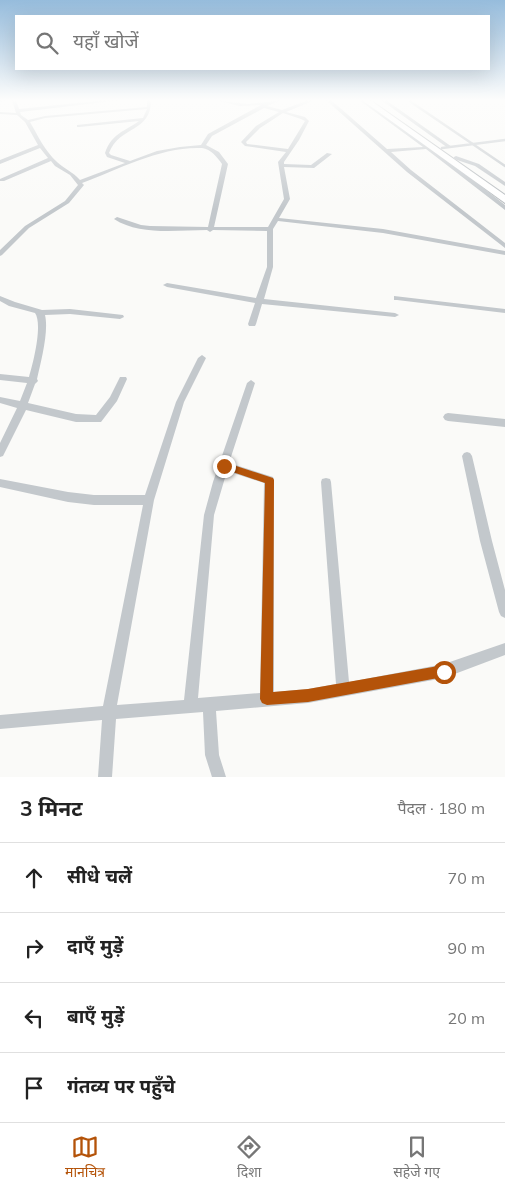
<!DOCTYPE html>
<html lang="hi">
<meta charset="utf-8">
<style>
:root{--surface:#fff;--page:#f2f2f2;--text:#222;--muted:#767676;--line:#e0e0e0;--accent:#b45309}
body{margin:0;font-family:Mulish,"Noto Sans Devanagari",sans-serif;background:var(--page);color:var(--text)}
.stop{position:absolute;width:15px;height:15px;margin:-11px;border:4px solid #b45309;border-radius:50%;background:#fff}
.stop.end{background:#b45309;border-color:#fff;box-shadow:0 1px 5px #0008}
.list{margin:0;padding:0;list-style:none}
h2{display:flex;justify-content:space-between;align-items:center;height:65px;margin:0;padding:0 20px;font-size:21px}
h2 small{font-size:16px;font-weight:400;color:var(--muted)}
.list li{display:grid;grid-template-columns:32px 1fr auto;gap:15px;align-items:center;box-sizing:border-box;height:70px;padding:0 20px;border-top:1px solid var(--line)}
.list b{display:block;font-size:19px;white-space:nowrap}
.list em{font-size:16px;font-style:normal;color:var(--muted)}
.icon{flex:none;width:28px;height:28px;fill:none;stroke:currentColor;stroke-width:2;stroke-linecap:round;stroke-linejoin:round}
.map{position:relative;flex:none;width:505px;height:777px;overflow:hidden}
.search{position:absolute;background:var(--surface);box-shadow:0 5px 20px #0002;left:15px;right:15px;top:15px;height:55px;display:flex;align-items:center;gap:12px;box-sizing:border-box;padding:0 18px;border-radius:0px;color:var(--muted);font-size:19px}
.sheet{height:345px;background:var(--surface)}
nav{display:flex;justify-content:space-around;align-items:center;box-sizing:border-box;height:70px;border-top:1px solid var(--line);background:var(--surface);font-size:14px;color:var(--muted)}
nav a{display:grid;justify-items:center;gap:2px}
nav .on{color:var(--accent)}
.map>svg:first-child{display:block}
</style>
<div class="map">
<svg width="505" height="777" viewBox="0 0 505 777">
<rect width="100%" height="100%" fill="#fafaf8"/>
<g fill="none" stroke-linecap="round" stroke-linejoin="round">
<g stroke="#b4b9bd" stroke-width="2">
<path id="trunk" d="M362,100H370L505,195V203Z"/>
</g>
<path stroke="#c3c8cc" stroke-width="2.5" d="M408,100L505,166
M442,148L505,140"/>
<path fill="#c3c8cc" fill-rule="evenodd" d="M0,100H10L0,102Z
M12,100H16L19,109L106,100H122L20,112L21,115L28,120L45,116L147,107V100H151C151,133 120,125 109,153L111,155L130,161L157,151L180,147L201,145L208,134L261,105L240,106L214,100L248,104L282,100L267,106L282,110L308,100H315L286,112L305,117L309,121L299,140L284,162V164L311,165L327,153L332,154L314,168L284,167L290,199L279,218L383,229L505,251V255L383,233L278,221L273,229V267L264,299L395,313L399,315L395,317L262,304L256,324L255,326H249L248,324L255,303L167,287L163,285L167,283L256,298L267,267V231L213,230L210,232L207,230C178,230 140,236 114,219L117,217L141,225L150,226L208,227L222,164C217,157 211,149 202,148C162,146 119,169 82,183L84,185L69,203L29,228L2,255L0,256V250L25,226L65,201L78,185L70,175L55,166L51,161L4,181H0V179L48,158L40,148L0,164V160L38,145L25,122L17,115L0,114V112L16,113ZM264,108L279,112L256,126L241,142L245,146L286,152L278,162L284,199L268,227H214L228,164L219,152L206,145L212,136ZM147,109L143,118L77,125V127H79L139,121C124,132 112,133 105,153L107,157L125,163L80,180C73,172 65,169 57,162C45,151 38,136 30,122L45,118ZM283,113L301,119L305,121L288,149L247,144L246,142L260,128Z
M326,100H331L387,149L423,147L359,100H364L452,163L505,205V210L426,149L391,152L411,170L505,243V248L407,172Z
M381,100H386L452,147L448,148Z
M456,156L479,164L505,182V186L475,166L454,159V157Z
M0,296L15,302L42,310L70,309L123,315L124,317L120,319L70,314L45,315C49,331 41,362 37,379L38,381L35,384L28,403L76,414L96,415L110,397L120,377H126L127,379L117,401L101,422H76L26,410L3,456L0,457V443L17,408L0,403V397L20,401L27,383L0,380V374L29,377C33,364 43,324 35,313L9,306L0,301Z
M394,296L505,309V313L397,300H394Z
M202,355L206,358L184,402L154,500L117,705L184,700L204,515L213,482L247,383L251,380L255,383L229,463L273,477L274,480V692L308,689L336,684L321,482L322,479L326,478L330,479L331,482L349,682L444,664L505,643V655L444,678L308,703L216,711L219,755L226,777H212L205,755L203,712L116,719L112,777H98L102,720L0,729V715L103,706L143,505H94L68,502L0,487V479L68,492L94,495H145L176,402L198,358ZM227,471L264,483L260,693L198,698L214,515Z
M448,413L505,419V427L448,421L445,420L443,417L445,414Z
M467,452L470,453L472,456L492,541L505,590V618L501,616L499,612L480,541L462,456L464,453Z"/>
<use href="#trunk" fill="#fff" fill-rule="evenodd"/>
</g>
<linearGradient id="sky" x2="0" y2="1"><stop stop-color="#96bcdc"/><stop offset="0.48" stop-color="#fdfdfc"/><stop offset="1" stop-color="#fdfdfc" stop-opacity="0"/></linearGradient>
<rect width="505" height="209" fill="url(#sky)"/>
<path fill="#b45309" d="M224,462L273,478L274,480L273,692L308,689L444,665L449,667L451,672L449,676L308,702L267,705L262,703L260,699L265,483L221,468L219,466Z"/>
</svg>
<div class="stop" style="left:444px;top:672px"></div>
<div class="stop end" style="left:224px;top:466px"></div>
<div class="search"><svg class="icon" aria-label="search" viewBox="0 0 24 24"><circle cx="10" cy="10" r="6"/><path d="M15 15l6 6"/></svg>यहाँ खोजें</div>
</div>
<section class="sheet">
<h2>3 मिनट<small>पैदल · 180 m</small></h2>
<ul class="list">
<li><svg class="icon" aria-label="ahead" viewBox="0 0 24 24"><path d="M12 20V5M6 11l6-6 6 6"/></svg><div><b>सीधे चलें</b></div><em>70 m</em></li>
<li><svg class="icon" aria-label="right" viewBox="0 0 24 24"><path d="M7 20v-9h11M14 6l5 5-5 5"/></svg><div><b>दाएँ मुड़ें</b></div><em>90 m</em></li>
<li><svg class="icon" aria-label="left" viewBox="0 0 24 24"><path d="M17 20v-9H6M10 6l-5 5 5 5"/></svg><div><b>बाएँ मुड़ें</b></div><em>20 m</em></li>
<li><svg class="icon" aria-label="arrive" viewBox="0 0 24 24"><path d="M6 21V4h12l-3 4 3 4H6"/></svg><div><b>गंतव्य पर पहुँचे</b></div></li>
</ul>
</section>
<nav>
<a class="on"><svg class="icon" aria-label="map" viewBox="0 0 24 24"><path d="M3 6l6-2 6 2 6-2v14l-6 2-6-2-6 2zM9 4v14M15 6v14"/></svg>मानचित्र</a>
<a><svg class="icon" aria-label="directions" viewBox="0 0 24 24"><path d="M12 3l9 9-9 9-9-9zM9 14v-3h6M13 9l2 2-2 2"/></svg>दिशा</a>
<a><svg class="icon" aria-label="saved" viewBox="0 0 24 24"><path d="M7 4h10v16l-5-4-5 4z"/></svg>सहेजे गए</a>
</nav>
